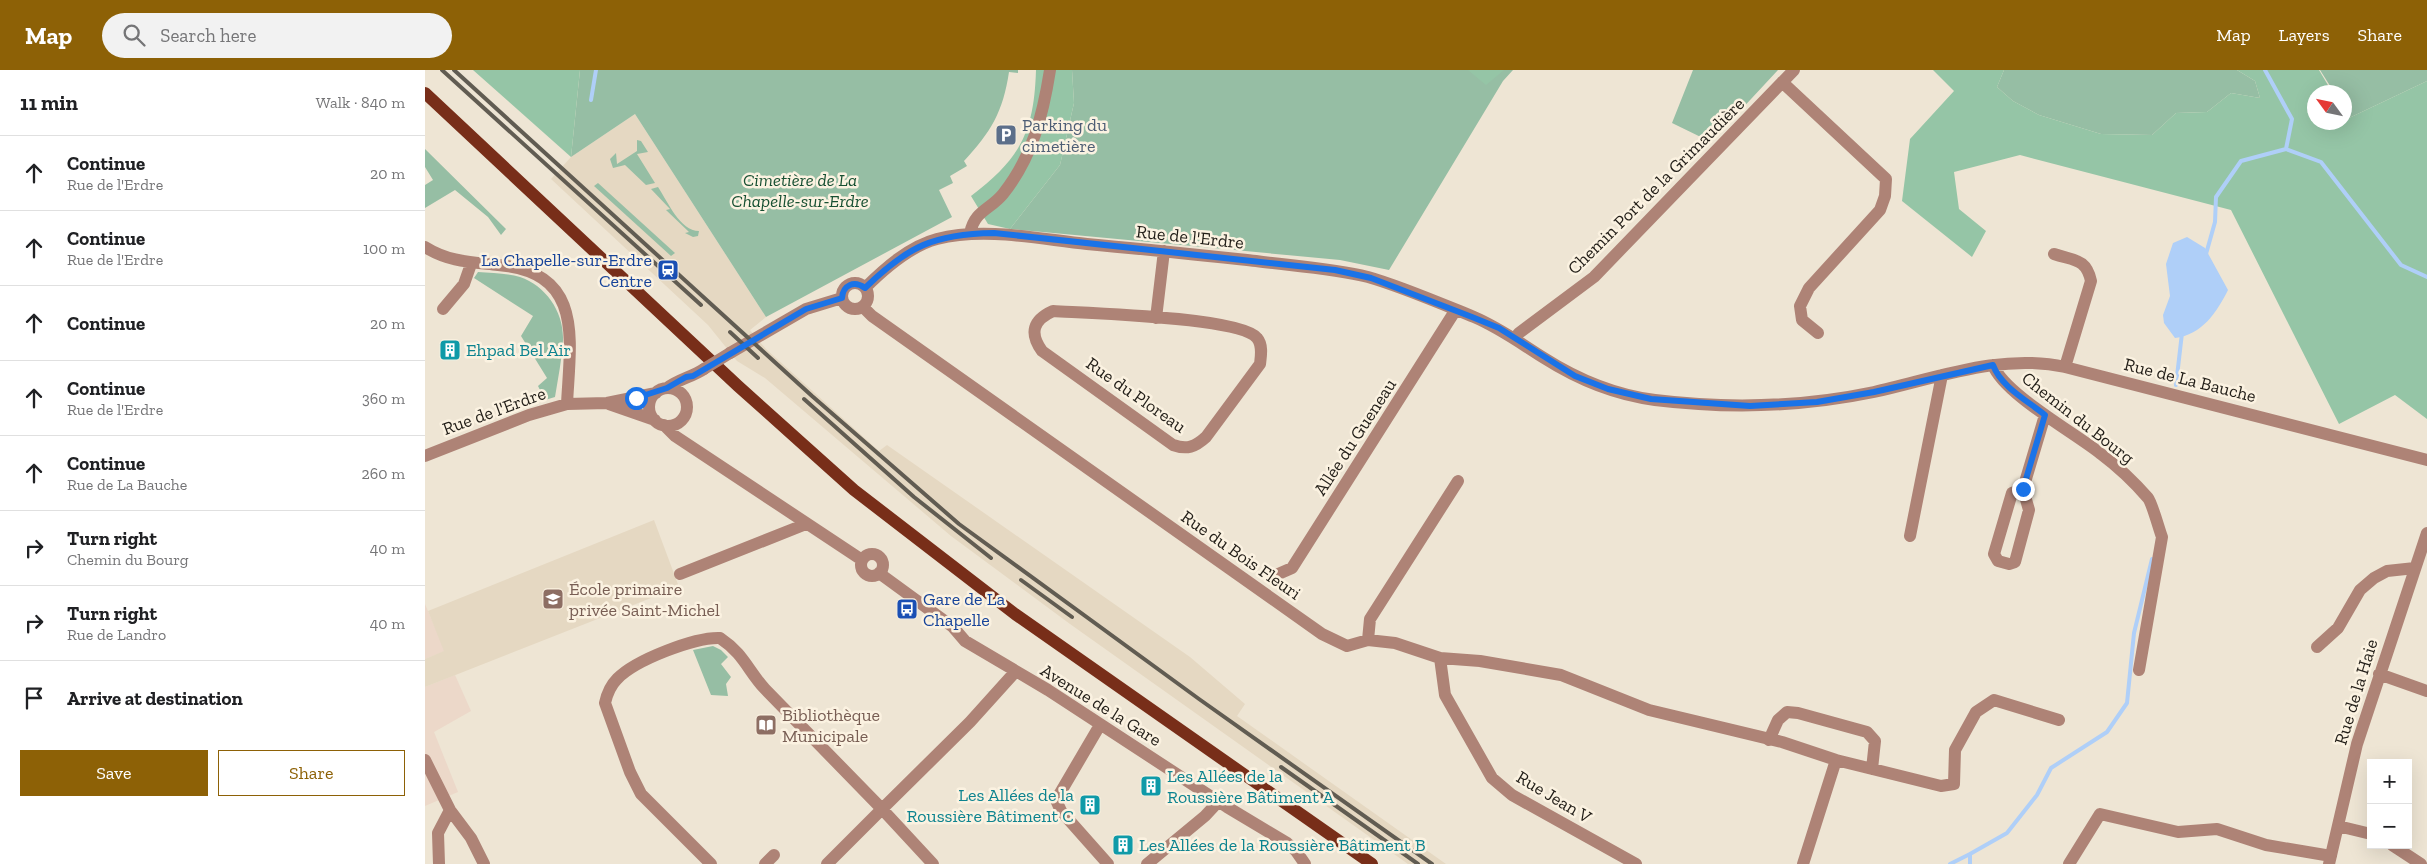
<!DOCTYPE html>
<meta charset="utf-8">
<style>
:root{--surface:#fff;--page:#f2f2f2;--text:#202124;--muted:#757577;--line:#e0e0e0;--accent:#8d6106}
body{margin:0;font-family:"Zilla Slab",serif;background:var(--page);color:var(--text)}
.controls{position:absolute;right:15px;bottom:15px;display:grid;overflow:hidden;border-radius:0px;box-shadow:0 5px 20px #0002}
.controls button{width:45px;height:45px;display:grid;place-items:center;padding:0;border:0;border-bottom:1px solid var(--line);background:var(--surface);color:var(--text);font:25px sans-serif}
.compass{position:absolute;left:1882px;top:15px;width:45px;height:45px;border-radius:50%;background:var(--surface);box-shadow:0 5px 20px #0002;rotate:303deg}
.stop{position:absolute;width:15px;height:15px;margin:-11px;border:4px solid #1a73e8;border-radius:50%;background:#fff}
.stop.end{background:#1a73e8;border-color:#fff;box-shadow:0 1px 5px #0008}
.list{margin:0;padding:0;list-style:none}
h2{display:flex;justify-content:space-between;align-items:center;height:65px;margin:0;padding:0 20px;font-size:21px}
h2 small{font-size:16px;font-weight:400;color:var(--muted)}
.list li{display:grid;grid-template-columns:32px 1fr auto;gap:15px;align-items:center;box-sizing:border-box;height:75px;padding:0 20px;border-top:1px solid var(--line)}
.list b{display:block;font-size:19px;white-space:nowrap}
.list p{margin:0;font-size:16px;white-space:nowrap;color:var(--muted)}
.list em{font-size:16px;font-style:normal;color:var(--muted)}
.actions{display:flex;gap:10px;padding:15px 20px}
.actions a{flex:1;padding:11px 0;border:1px solid var(--accent);border-radius:0px;text-align:center;font-size:18px;color:var(--accent)}
.actions .main{background:var(--accent);color:#fff}
.icon{flex:none;width:28px;height:28px;fill:none;stroke:currentColor;stroke-width:2;stroke-linecap:round;stroke-linejoin:round}
.map{position:relative;flex:none;width:2002px;height:794px;overflow:hidden}
header{display:flex;align-items:center;gap:30px;box-sizing:border-box;height:70px;padding:0 25px;background:var(--accent);color:#fff}
header strong{font-size:24px}
nav{display:flex;gap:28px;margin-inline-start:auto;font-size:18px}
.search{width:350px;height:45px;background:var(--page);display:flex;align-items:center;gap:12px;box-sizing:border-box;padding:0 18px;border-radius:28px;color:var(--muted);font-size:19px}
main{display:flex}
aside{flex:1;background:var(--surface)}
.map>svg:first-child{display:block}
</style>
<header>
<strong>Map</strong>
<div class="search"><svg class="icon" aria-label="search" viewBox="0 0 24 24"><circle cx="10" cy="10" r="6"/><path d="M15 15l6 6"/></svg>Search here</div>
<nav><a>Map</a><a>Layers</a><a>Share</a></nav>
</header>
<main>
<aside>
<h2>11 min<small>Walk · 840 m</small></h2>
<ul class="list">
<li><svg class="icon" aria-label="ahead" viewBox="0 0 24 24"><path d="M12 20V5M6 11l6-6 6 6"/></svg><div><b>Continue</b><p>Rue de l'Erdre</p></div><em>20 m</em></li>
<li><svg class="icon" aria-label="ahead" viewBox="0 0 24 24"><path d="M12 20V5M6 11l6-6 6 6"/></svg><div><b>Continue</b><p>Rue de l'Erdre</p></div><em>100 m</em></li>
<li><svg class="icon" aria-label="ahead" viewBox="0 0 24 24"><path d="M12 20V5M6 11l6-6 6 6"/></svg><div><b>Continue</b></div><em>20 m</em></li>
<li><svg class="icon" aria-label="ahead" viewBox="0 0 24 24"><path d="M12 20V5M6 11l6-6 6 6"/></svg><div><b>Continue</b><p>Rue de l'Erdre</p></div><em>360 m</em></li>
<li><svg class="icon" aria-label="ahead" viewBox="0 0 24 24"><path d="M12 20V5M6 11l6-6 6 6"/></svg><div><b>Continue</b><p>Rue de La Bauche</p></div><em>260 m</em></li>
<li><svg class="icon" aria-label="right" viewBox="0 0 24 24"><path d="M7 20v-9h11M14 6l5 5-5 5"/></svg><div><b>Turn right</b><p>Chemin du Bourg</p></div><em>40 m</em></li>
<li><svg class="icon" aria-label="right" viewBox="0 0 24 24"><path d="M7 20v-9h11M14 6l5 5-5 5"/></svg><div><b>Turn right</b><p>Rue de Landro</p></div><em>40 m</em></li>
<li><svg class="icon" aria-label="arrive" viewBox="0 0 24 24"><path d="M6 21V4h12l-3 4 3 4H6"/></svg><div><b>Arrive at destination</b></div></li>
</ul>
<div class="actions"><a class="main">Save</a><a>Share</a></div>
</aside>
<div class="map">
<svg width="2002" height="794" viewBox="0 0 2002 794">
<rect width="100%" height="100%" fill="#eee5d4"/>
<path fill="#ecd8c9" d="M0,534L20,581L0,589Z
M30,605L46,641L9,662L33,722L0,736V617Z"/>
<path fill="#e5d8c2" d="M210,44L341,247L325,260L341,279L454,381L462,375L765,587L820,634L812,646L1021,794H983L645,554L526,466L340,308L312,291L283,255L126,109L146,87Z
M229,450L254,517L0,617V589L19,581L3,541Z"/>
<path fill="#96bea4" d="M155,0H593V3L584,2C578,42 566,62 539,91L542,96L525,106L528,113L514,120L527,147L341,247L210,44L146,87Z
M647,0H1088L1078,11L964,200L915,190L585,159L635,95L649,33Z
M1268,0H1353L1286,72L1247,53Z
M1579,0H1812L1830,11L1835,28L1806,23L1782,42L1751,43L1727,65L1676,64L1614,45L1588,31L1572,17Z
M1895,0H2002V11L1924,48L1920,41V22H1909Z
M212,70L216,71L223,82L212,84L230,113L221,115L200,95L188,98L185,89L191,83L192,94L212,81Z
M0,79L81,159L76,165L63,147L30,120L0,138V115L8,110L0,97Z
M173,113L250,183L246,186L169,116Z
M233,117C243,132 255,161 274,161L273,166L268,167L260,163L264,162L241,140L245,139L226,119Z
M53,202C66,203 82,203 95,207C121,216 139,242 138,270C137,289 133,308 130,327L120,330L113,316L122,308L96,266L108,246L49,208Z
M288,576L296,580L303,587L296,594L306,607L301,614L303,626L286,625L268,580Z"/>
<path fill="#95c5a6" d="M48,0H155L146,87Z
M611,0H647L649,33L635,95L585,159L563,154L546,126C596,88 609,62 611,0Z
M1043,0H1079L1061,15Z
M1508,0H1579L1572,17L1588,31L1614,45L1676,64L1727,65L1751,43L1782,42L1806,23L1835,28L1830,11L1812,0H1894L1907,22H1890V52H1920V42L1924,48L2002,11V349L1970,325L1914,354L1806,140L1595,85L1529,102L1534,139L1561,161L1547,187L1477,131L1485,69L1529,21Z"/>
<path fill="#afcff8" d="M1762,167L1780,178L1803,220C1792,242 1777,265 1750,268L1739,253L1738,245L1745,226L1741,194L1748,173Z"/>
<g fill="none" stroke-linecap="round" stroke-linejoin="round">
<path stroke="#afcff8" stroke-width="4" d="M1840,0L1867,49L1861,79
M166,30L171,0
M1781,184L1790,152L1791,127L1816,91L1861,79L1896,92L1976,195L2002,207
M1751,315L1757,263
M1525,794L1545,784
M1545,794V784L1582,763L1612,725L1626,698L1682,662L1702,633L1709,563L1727,489"/>
<path stroke="#ae8376" stroke-width="12" d="M1357,12L1461,109L1460,126L1455,140L1384,218L1375,236L1377,250L1393,263
M545,163C550,140 565,140 578,124C607,88 618,45 625,0
M0,177C24,192 46,192 73,195C160,202 145,271 142,334
M1629,184C1649,191 1661,188 1666,211L1640,297
M417 226a13 13 0 1 1 26 0a13 13 0 1 1-26 0Z
M440,218C460,198 485,176 512,169C560,157 613,169 662,174C718,179 774,185 831,191C868,196 906,198 943,207C975,216 1017,234 1049,247C1075,258 1095,273 1119,288C1152,309 1191,325 1230,330C1303,339 1377,337 1449,322C1512,308 1576,283 1640,297L2002,390
M438,237L447,246L897,564L922,576L943,570L970,573L1015,588L1055,591L1136,605L1224,640L1357,672L1411,690L1516,716L1529,714L1530,680L1551,642L1569,630L1634,650
M18,239L39,214L46,194
M628,241C661,243 815,247 832,268C838,275 836,286 835,294L781,367C770,377 762,380 748,375L617,281C604,263 608,250 628,241Z
M731,248L739,181
M1090,268L1094,263L1169,207L1369,0
M305,283L381,239L417,228
M1568,295C1579,324 1650,363 1676,384C1692,396 1710,413 1723,428C1727,433 1734,459 1737,467L1714,600
M242,318C254,309 267,307 279,299
M224 337a19 19 0 1 1 38 0a19 19 0 1 1-38 0Z
M184,334L230,350
M239,355L250,366L437,490
M0,386L104,345L142,334L182,333L231,323
M1598,419L1587,423L1569,484L1573,491L1584,494L1590,492L1604,440L1598,419L1620,345
M1485,466L1517,305
M436 495a11 11 0 1 1 22 0a11 11 0 1 1-22 0Z
M454,503L528,557L540,571L623,620L802,737L862,773L871,781L880,794
M255,504L381,454
M851,505L867,498L1030,241
M943,570L945,549L1033,411
M1892,577L1913,558L1935,520L1949,508L1962,501L1990,498
M1015,588L1020,625L1067,708L1087,725L1211,794
M1954,604L2002,621
M675,655L631,730L636,741L683,794
M1344,670L1353,650L1362,642L1373,643L1442,662L1450,671L1447,699
M0,690L25,740L46,768L59,794
M1913,756L1946,764
M1967,775L1996,794
M14,794L13,763L25,740
M286,794L216,724L205,702L180,633C182,624 185,616 192,609C210,590 270,567 295,568C319,584 323,601 340,619L457,739L545,652L590,602
M340,794L349,785
M402,794L457,739L508,794
M722,794L780,746L793,732
M1378,794L1411,690
M1644,794L1675,744L1753,762L1792,759L1841,775L1906,786
M1904,794L1932,674L2002,463"/>
<path stroke="#782e19" stroke-width="12" d="M0,23L313,316L429,420L590,544L947,794"/>
<path stroke="#615c52" stroke-width="4" d="M17,0L276,235
M29,0L387,326L534,454L774,629L1007,794
M305,262L333,288
M379,329L489,427L566,488
M596,510L647,547
M856,697L993,794"/>
<path stroke="#ae8376" stroke-width="12" d="M279,299L305,283"/>
</g>
<g fill="none" stroke-linecap="round" stroke-linejoin="round">
<path stroke="#1a73e8" stroke-width="6" d="M211,328L242,318L261,307L268,306L381,239L417,228C418,215 429,210 440,218C483,176 509,164 569,163L910,200L946,208L1047,247L1074,258L1150,306L1183,319L1226,329L1325,336L1392,332L1449,322L1568,295C1576,317 1603,331 1620,345L1598,419"/>
</g>
<defs>
<g id="parking-square" transform="scale(1.125)"><rect x="-9" y="-9" width="18" height="18" rx="4" fill="#5c6f8a" stroke="#fbf2e1"/><path d="M-3.5-5.5H1a3.5 3.5 0 0 1 0 7H-1V5.5H-3.5ZM-1-3.4V-.6H.8a1.4 1.4 0 0 0 0-2.8Z" fill="#fff"/></g>
<g id="station-square" transform="scale(1.125)"><rect x="-9" y="-9" width="18" height="18" rx="4" fill="#1a4fb4" stroke="#fbf2e1"/><path d="M-3-6H3Q5-6 5-4V2Q5 4 3 4L4.5 6H3L1.5 4h-3L-3 6H-4.5L-3 4Q-5 4-5 2V-4Q-5-6-3-6ZM-3.5-4v3h7v-3ZM-3.5 1v1.5H-2V1ZM2 1v1.5H3.5V1Z" fill="#fff"/></g>
<g id="building-square" transform="scale(1.125)"><rect x="-9" y="-9" width="18" height="18" rx="4" fill="#0f9aa8" stroke="#fbf2e1"/><path d="M-4-6H4V6H1V3H-1V6H-4ZM-2.5-4.3h1.7v1.8h-1.7ZM.8-4.3h1.7v1.8H.8ZM-2.5-1h1.7V.8h-1.7ZM.8-1h1.7V.8H.8Z" fill="#fff"/></g>
<g id="school-square" transform="scale(1.125)"><rect x="-9" y="-9" width="18" height="18" rx="4" fill="#8d6e63" stroke="#fbf2e1"/><path d="M0-5L7-2L0 1L-7-2ZM-4 1L0 2.5L4 1V4Q0 6-4 4Z" fill="#fff"/></g>
<g id="bus-square" transform="scale(1.125)"><rect x="-9" y="-9" width="18" height="18" rx="4" fill="#1a4fb4" stroke="#fbf2e1"/><path d="M-5-6H5V4H4V6H2V4H-2V6H-4V4H-5ZM-3.5-4V0h7V-4ZM-3.5 1.2v1.5H-2V1.2ZM2 1.2v1.5H3.5V1.2Z" fill="#fff"/></g>
<g id="library-square" transform="scale(1.125)"><rect x="-9" y="-9" width="18" height="18" rx="4" fill="#8d6e63" stroke="#fbf2e1"/><path d="M-6-4Q-3-5.5-.7-3.5V5Q-3 3-6 4ZM6-4Q3-5.5 .7-3.5V5Q3 3 6 4Z" fill="#fff"/></g>
</defs>
<g fill-rule="evenodd">
<use href="#parking-square" x="581" y="65"/>
<use href="#station-square" x="243" y="200"/>
<use href="#building-square" x="25" y="280"/>
<use href="#school-square" x="128" y="529"/>
<use href="#bus-square" x="482" y="539"/>
<use href="#library-square" x="341" y="655"/>
<use href="#building-square" x="726" y="716"/>
<use href="#building-square" x="665" y="735"/>
<use href="#building-square" x="698" y="775"/>
</g>
<g text-anchor="middle" stroke-width="5" stroke-linejoin="round" paint-order="stroke">
<g font-size="18" fill="#4e5e75" stroke="#fbf2e1" text-anchor="start">
<text x="597" y="61">Parking du<tspan x="597" dy="21">cimetière</tspan></text>
</g>
<g font-size="18" font-style="italic" fill="#175032" stroke="#fbf2e1">
<text x="375" y="116">Cimetière de La<tspan x="375" dy="21">Chapelle-sur-Erdre</tspan></text>
</g>
<g font-size="18" fill="#211d17" stroke="#fbf2e1">
<text transform="translate(1231 116) rotate(-45)" y="6">Chemin Port de la Grimaudière</text>
<text transform="translate(765 167) rotate(6)" y="6">Rue de l'Erdre</text>
<text transform="translate(1765 310) rotate(14)" y="6">Rue de La Bauche</text>
<text transform="translate(711 325) rotate(35)" y="6">Rue du Ploreau</text>
<text transform="translate(69 341) rotate(-20)" y="6">Rue de l'Erdre</text>
<text transform="translate(1653 348) rotate(38)" y="6">Chemin du Bourg</text>
<text transform="translate(930 367) rotate(-57)" y="6">Allée du Gueneau</text>
<text transform="translate(816 485) rotate(35)" y="6">Rue du Bois Fleuri</text>
<text transform="translate(1931 622) rotate(-73)" y="6">Rue de la Haie</text>
<text transform="translate(676 635) rotate(32)" y="6">Avenue de la Gare</text>
<text transform="translate(1129 727) rotate(31)" y="6">Rue Jean V</text>
</g>
<g font-size="18" fill="#164399" stroke="#fbf2e1" text-anchor="end">
<text x="227" y="196">La Chapelle-sur-Erdre<tspan x="227" dy="21">Centre</tspan></text>
<text x="498" y="535" text-anchor="start">Gare de La<tspan x="498" dy="21">Chapelle</tspan></text>
</g>
<g font-size="18" fill="#0d838f" stroke="#fbf2e1" text-anchor="start">
<text x="41" y="286">Ehpad Bel Air</text>
<text x="742" y="712">Les Allées de la<tspan x="742" dy="21">Roussière Bâtiment A</tspan></text>
<text x="649" y="731" text-anchor="end">Les Allées de la<tspan x="649" dy="21">Roussière Bâtiment C</tspan></text>
<text x="714" y="781">Les Allées de la Roussière Bâtiment B</text>
</g>
<g font-size="18" fill="#785e54" stroke="#fbf2e1" text-anchor="start">
<text x="144" y="525">École primaire<tspan x="144" dy="21">privée Saint-Michel</tspan></text>
<text x="357" y="651">Bibliothèque<tspan x="357" dy="21">Municipale</tspan></text>
</g>
</g>
</svg>
<div class="controls">
<button>+</button>
<button>−</button>
</div>
<svg class="compass" viewBox="-18 -18 36 36"><path d="M0-13l5 13h-10z" fill="#e53935"/><path d="M0 13l5-13h-10z" fill="#757577"/></svg>
<div class="stop" style="left:211px;top:328px"></div>
<div class="stop end" style="left:1598px;top:419px"></div>
</div>
</main>
